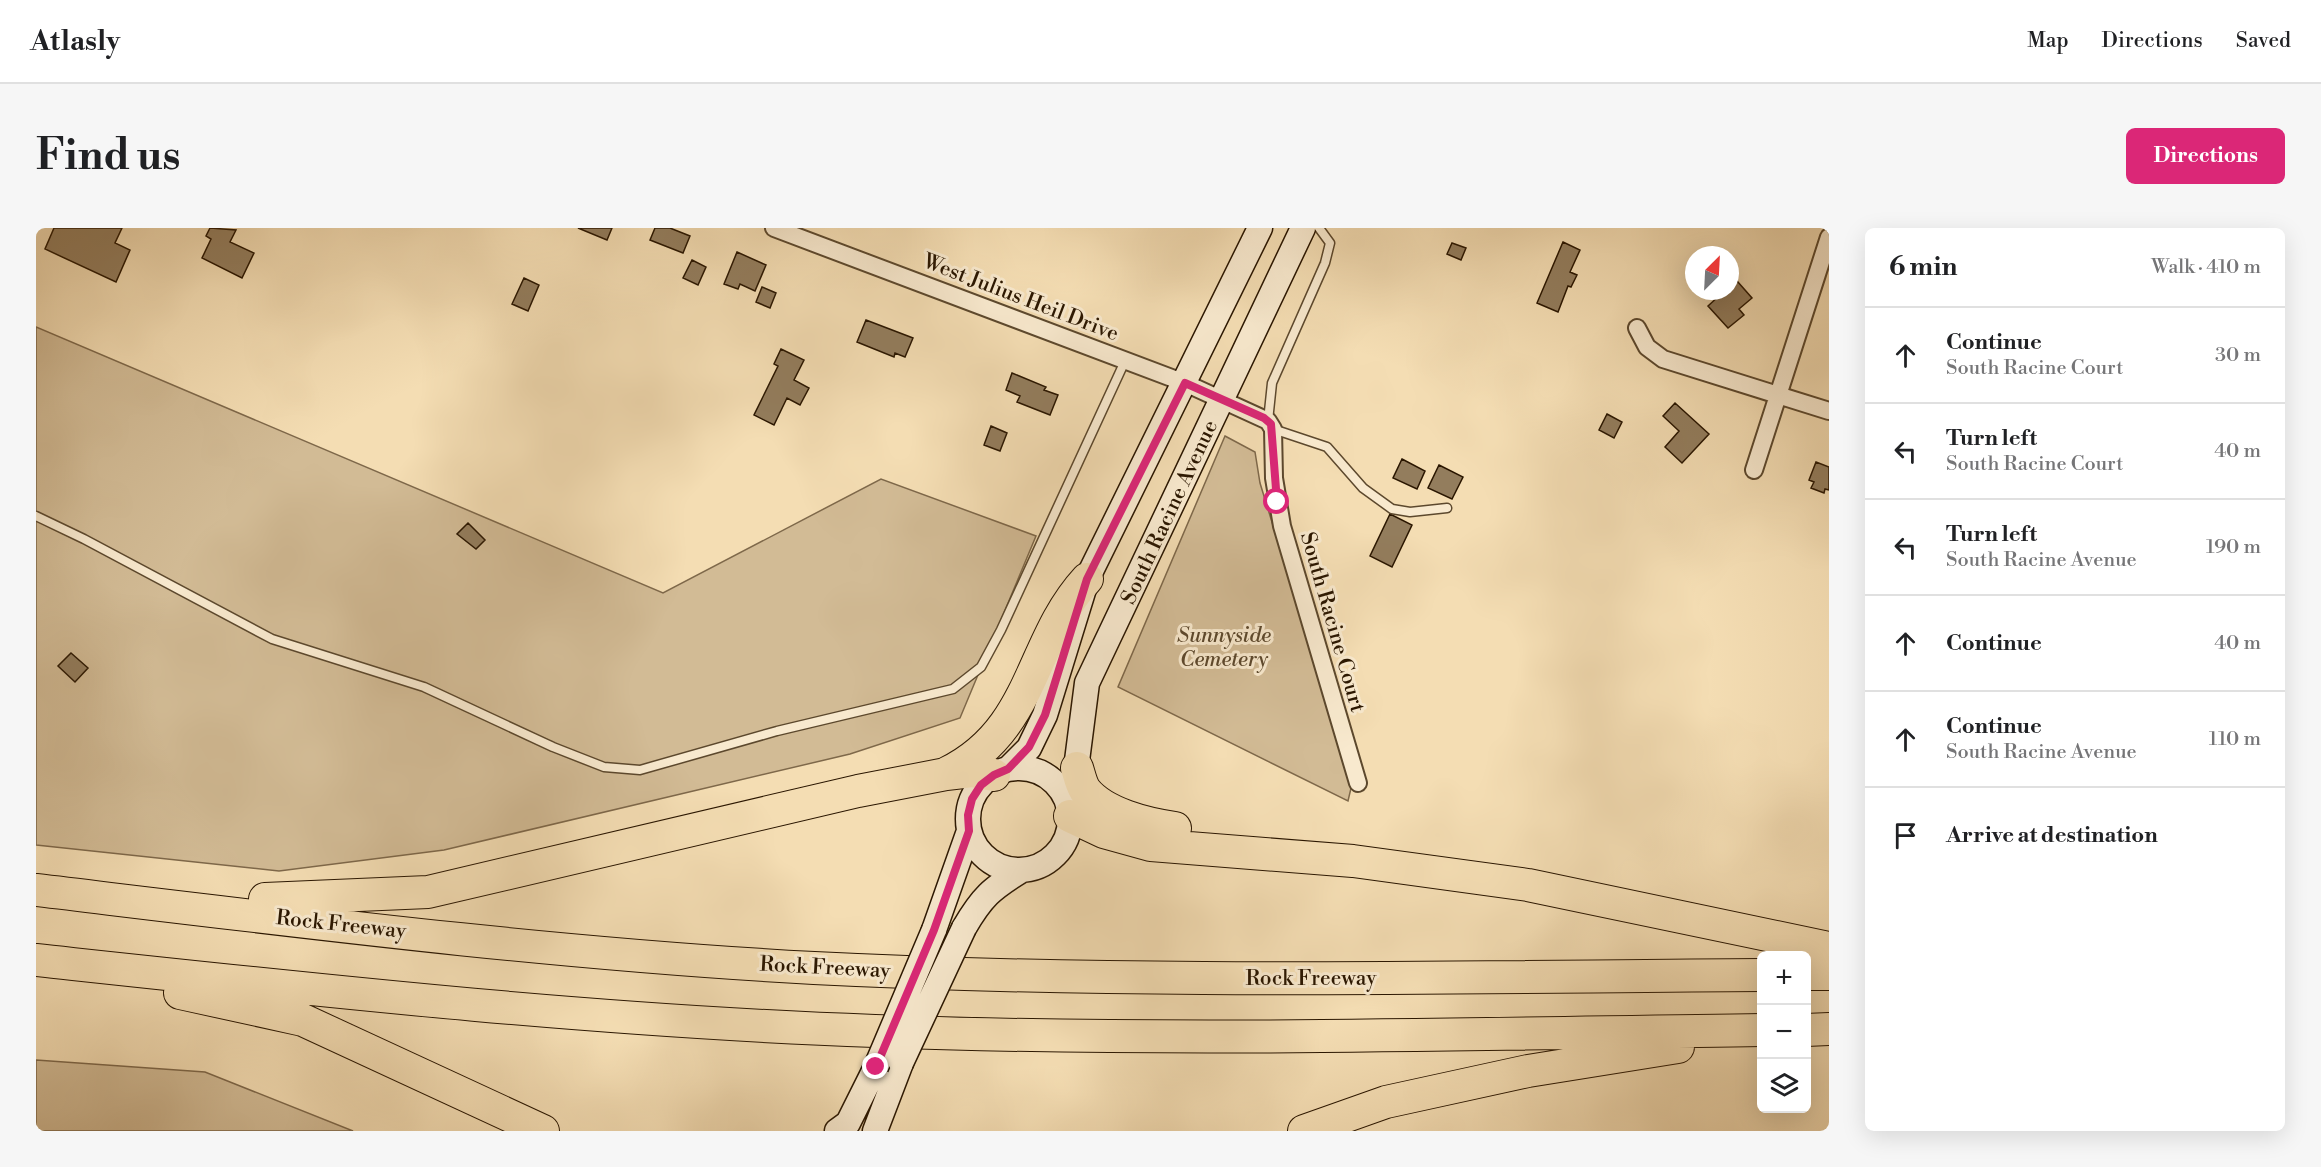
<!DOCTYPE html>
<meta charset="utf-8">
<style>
:root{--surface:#fff;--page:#f6f6f6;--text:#202124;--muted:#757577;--line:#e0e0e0;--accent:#db2777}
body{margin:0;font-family:"Libre Bodoni",serif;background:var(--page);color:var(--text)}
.controls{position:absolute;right:18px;bottom:18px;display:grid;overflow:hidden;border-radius:9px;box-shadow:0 6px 24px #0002}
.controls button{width:54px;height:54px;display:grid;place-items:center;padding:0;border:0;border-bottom:2px solid var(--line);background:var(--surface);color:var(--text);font:30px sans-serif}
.compass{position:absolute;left:1649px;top:18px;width:54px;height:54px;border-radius:50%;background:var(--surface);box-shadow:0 6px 24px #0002;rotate:24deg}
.stop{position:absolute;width:18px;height:18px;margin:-14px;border:4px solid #db2777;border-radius:50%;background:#fff}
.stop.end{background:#db2777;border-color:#fff;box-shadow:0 2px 6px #0008}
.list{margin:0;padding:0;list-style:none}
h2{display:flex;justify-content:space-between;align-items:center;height:78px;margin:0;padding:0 24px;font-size:26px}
h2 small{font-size:20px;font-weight:400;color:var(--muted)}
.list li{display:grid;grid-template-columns:39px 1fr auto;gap:18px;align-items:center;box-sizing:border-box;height:96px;padding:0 24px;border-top:2px solid var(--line)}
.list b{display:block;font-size:22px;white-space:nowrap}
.list p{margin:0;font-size:20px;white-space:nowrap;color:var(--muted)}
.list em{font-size:20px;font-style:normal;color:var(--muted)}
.icon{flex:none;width:33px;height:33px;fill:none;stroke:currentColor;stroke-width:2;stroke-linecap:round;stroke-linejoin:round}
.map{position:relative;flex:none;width:1793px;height:903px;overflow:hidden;border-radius:9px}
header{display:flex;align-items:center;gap:36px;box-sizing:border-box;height:84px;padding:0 30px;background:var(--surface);border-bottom:2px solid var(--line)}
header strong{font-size:28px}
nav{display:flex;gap:33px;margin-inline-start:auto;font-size:21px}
.intro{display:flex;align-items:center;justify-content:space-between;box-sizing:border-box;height:144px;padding:0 36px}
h1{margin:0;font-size:42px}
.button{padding:15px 27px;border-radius:9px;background:var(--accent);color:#fff;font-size:21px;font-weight:700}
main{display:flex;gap:36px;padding:0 36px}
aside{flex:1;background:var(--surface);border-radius:9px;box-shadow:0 6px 24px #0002}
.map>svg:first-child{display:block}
</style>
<header>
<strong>Atlasly</strong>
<nav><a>Map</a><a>Directions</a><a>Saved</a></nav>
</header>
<div class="intro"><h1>Find us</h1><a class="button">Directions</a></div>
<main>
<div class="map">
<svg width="1793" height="903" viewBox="0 0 1793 903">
<rect width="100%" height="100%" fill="#f4ddb3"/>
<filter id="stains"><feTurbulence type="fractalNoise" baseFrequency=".00333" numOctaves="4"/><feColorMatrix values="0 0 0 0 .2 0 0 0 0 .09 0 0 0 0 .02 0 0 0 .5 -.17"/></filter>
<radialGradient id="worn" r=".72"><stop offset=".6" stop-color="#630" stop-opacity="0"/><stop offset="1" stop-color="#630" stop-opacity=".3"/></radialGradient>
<path fill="#d2bb95" stroke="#7e684a" stroke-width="1.5" d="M0,99L627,365L845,251L1000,308L924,490L814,526L408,622L243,643L0,617Z
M1189,208L1219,224L1224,255L1316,556L1312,573L1082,459Z
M0,832L169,844L317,903H0Z"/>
<path fill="#937d5d" stroke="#2a1600" stroke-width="1.5" d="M18,0H86L79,15L94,22L80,54L9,21Z
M174,0L200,2L194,14L218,25L206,50L166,30L175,11L170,8Z
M542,0H576L571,12Z
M619,0H634L654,8L647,25L614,12Z
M1527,14L1544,22L1534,44L1541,47L1535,59L1532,58L1522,84L1501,75Z
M1416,15L1430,20L1425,32L1411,26Z
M701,24L730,37L719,63L704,56L702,61L688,56Z
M656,32L670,39L662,57L647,50Z
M1694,45L1716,70L1703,81L1708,87L1692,100L1672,78L1684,67L1681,63H1694Z
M488,50L503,57L492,83L476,76Z
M726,59L740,65L734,80L720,74Z
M830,92L877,110L869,129L859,125L858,129L821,114Z
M745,121L768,132L758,152L773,160L764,177L751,170L738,197L718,187L742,138L738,136Z
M976,145L1010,159L1008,162L1022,167L1014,187L981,174L984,168L970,162Z
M1639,175L1673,206L1646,235L1629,219L1643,203L1627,188Z
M1571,186L1586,194L1578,210L1563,202Z
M955,198L971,205L964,223L948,217Z
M1366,231L1389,243L1381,261L1357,250Z
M1780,234L1793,239V262L1789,261L1788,265L1775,260L1778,254L1773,252Z
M1403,237L1427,249L1416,271L1392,260Z
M1354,286L1376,297L1356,339L1334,328Z
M432,295L449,312L440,321L421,306Z
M35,425L52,440L39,454L22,438Z"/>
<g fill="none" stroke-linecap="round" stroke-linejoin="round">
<g stroke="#5c482d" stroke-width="11">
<path id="lane" d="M1232,193L1236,155L1289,35L1294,15L1283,0
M1237,201L1291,219L1327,260L1356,281L1374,284L1411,280
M0,288L48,311L236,411L388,459L517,519L568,539L604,542L741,503L917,461L945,439L965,402L1089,133"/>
</g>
<g stroke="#5c482d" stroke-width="20">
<path id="street" d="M738,0L1149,155L1232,193L1237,201L1238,250L1246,298L1322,555
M1601,100L1611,119L1627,131L1793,183
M1718,242L1793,9"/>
</g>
<g stroke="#2a1600" stroke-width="27">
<path id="secondary" d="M932 591a51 51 0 1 1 102 0a51 51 0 1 1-102 0Z
M972,541L993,520L1009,487L1051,351L1224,0
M1038,556L1051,455L1267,0
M928,700C946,669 955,661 986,642
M898,702L933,603
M801,903L812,895L840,839
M839,903L865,835"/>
</g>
<g stroke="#2a1600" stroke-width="34">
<path id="highway" d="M1041,540C1043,546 1045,556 1049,562C1068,586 1111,596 1139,600
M911,545C999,502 993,414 1051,351
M1034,588L1068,604L1115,617L1317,633L1492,657L1793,720
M0,662C259,693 518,726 778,740C1094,756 1410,749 1726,747
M229,671L392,664L822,563L910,546L936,543L958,547
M0,732C279,762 558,793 839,803C1135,814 1430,806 1726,802
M1770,746H1793
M144,765L267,792L507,903
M1770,802L1793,801
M1268,903L1350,874L1492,843L1642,819"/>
</g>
<use href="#lane" stroke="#f8e9ce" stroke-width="8"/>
<use href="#street" stroke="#f8e9ce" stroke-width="16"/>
<use href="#secondary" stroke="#f8e9ce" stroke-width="24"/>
<use href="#highway" stroke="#f4ddb3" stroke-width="32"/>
<g stroke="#2a1600" stroke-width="27" stroke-linecap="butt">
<path id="secondary-bridge" d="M865,835L928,700
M840,839L898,702"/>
</g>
<use href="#secondary-bridge" stroke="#f8e9ce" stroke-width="24"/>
</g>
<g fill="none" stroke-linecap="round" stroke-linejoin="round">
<path stroke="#db2777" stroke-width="8" d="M840,839L898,702L916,651L933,603L932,587L936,571L945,557L958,547L972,541L993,519L1009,487L1051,351L1149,155L1228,190L1235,196L1241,274"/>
</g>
<g text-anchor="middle" stroke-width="6" stroke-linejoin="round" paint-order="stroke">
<g font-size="21" fill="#2a1600" stroke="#f8e9ce">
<text transform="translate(985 69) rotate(21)" y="7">West Julius Heil Drive</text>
<text transform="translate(1133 284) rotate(-65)" y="7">South Racine Avenue</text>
<text transform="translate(1297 394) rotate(74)" y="7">South Racine Court</text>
<text transform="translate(305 696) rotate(6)" y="7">Rock Freeway</text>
<text transform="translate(789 739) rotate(3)" y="7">Rock Freeway</text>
<text x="1275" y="757">Rock Freeway</text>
</g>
<g font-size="21" font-style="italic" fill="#5c482d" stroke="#f8e9ce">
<text x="1188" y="414">Sunnyside<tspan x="1188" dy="24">Cemetery</tspan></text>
</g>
</g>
<rect width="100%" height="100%" filter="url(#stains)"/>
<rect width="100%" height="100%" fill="url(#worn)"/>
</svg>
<div class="controls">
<button>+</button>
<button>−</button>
<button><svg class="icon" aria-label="layers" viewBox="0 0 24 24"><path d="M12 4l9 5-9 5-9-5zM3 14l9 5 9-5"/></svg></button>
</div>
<svg class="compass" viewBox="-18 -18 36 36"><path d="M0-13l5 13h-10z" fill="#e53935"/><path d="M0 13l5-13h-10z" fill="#757577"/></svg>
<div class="stop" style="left:1241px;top:274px"></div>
<div class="stop end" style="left:840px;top:839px"></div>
</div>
<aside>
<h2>6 min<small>Walk · 410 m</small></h2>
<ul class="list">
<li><svg class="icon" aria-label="ahead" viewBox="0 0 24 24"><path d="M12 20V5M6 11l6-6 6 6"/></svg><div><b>Continue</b><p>South Racine Court</p></div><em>30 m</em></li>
<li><svg class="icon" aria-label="left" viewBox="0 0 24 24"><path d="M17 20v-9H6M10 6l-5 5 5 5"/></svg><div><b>Turn left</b><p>South Racine Court</p></div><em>40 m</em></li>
<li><svg class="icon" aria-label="left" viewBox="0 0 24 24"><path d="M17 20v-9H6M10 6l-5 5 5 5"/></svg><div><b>Turn left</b><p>South Racine Avenue</p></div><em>190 m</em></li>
<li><svg class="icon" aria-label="ahead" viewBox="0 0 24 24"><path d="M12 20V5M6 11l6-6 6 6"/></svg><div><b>Continue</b></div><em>40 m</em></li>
<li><svg class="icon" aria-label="ahead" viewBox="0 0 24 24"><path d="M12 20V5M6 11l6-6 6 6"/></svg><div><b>Continue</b><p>South Racine Avenue</p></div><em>110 m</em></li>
<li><svg class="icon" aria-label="arrive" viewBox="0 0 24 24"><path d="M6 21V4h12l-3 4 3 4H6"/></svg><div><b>Arrive at destination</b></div></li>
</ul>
</aside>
</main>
